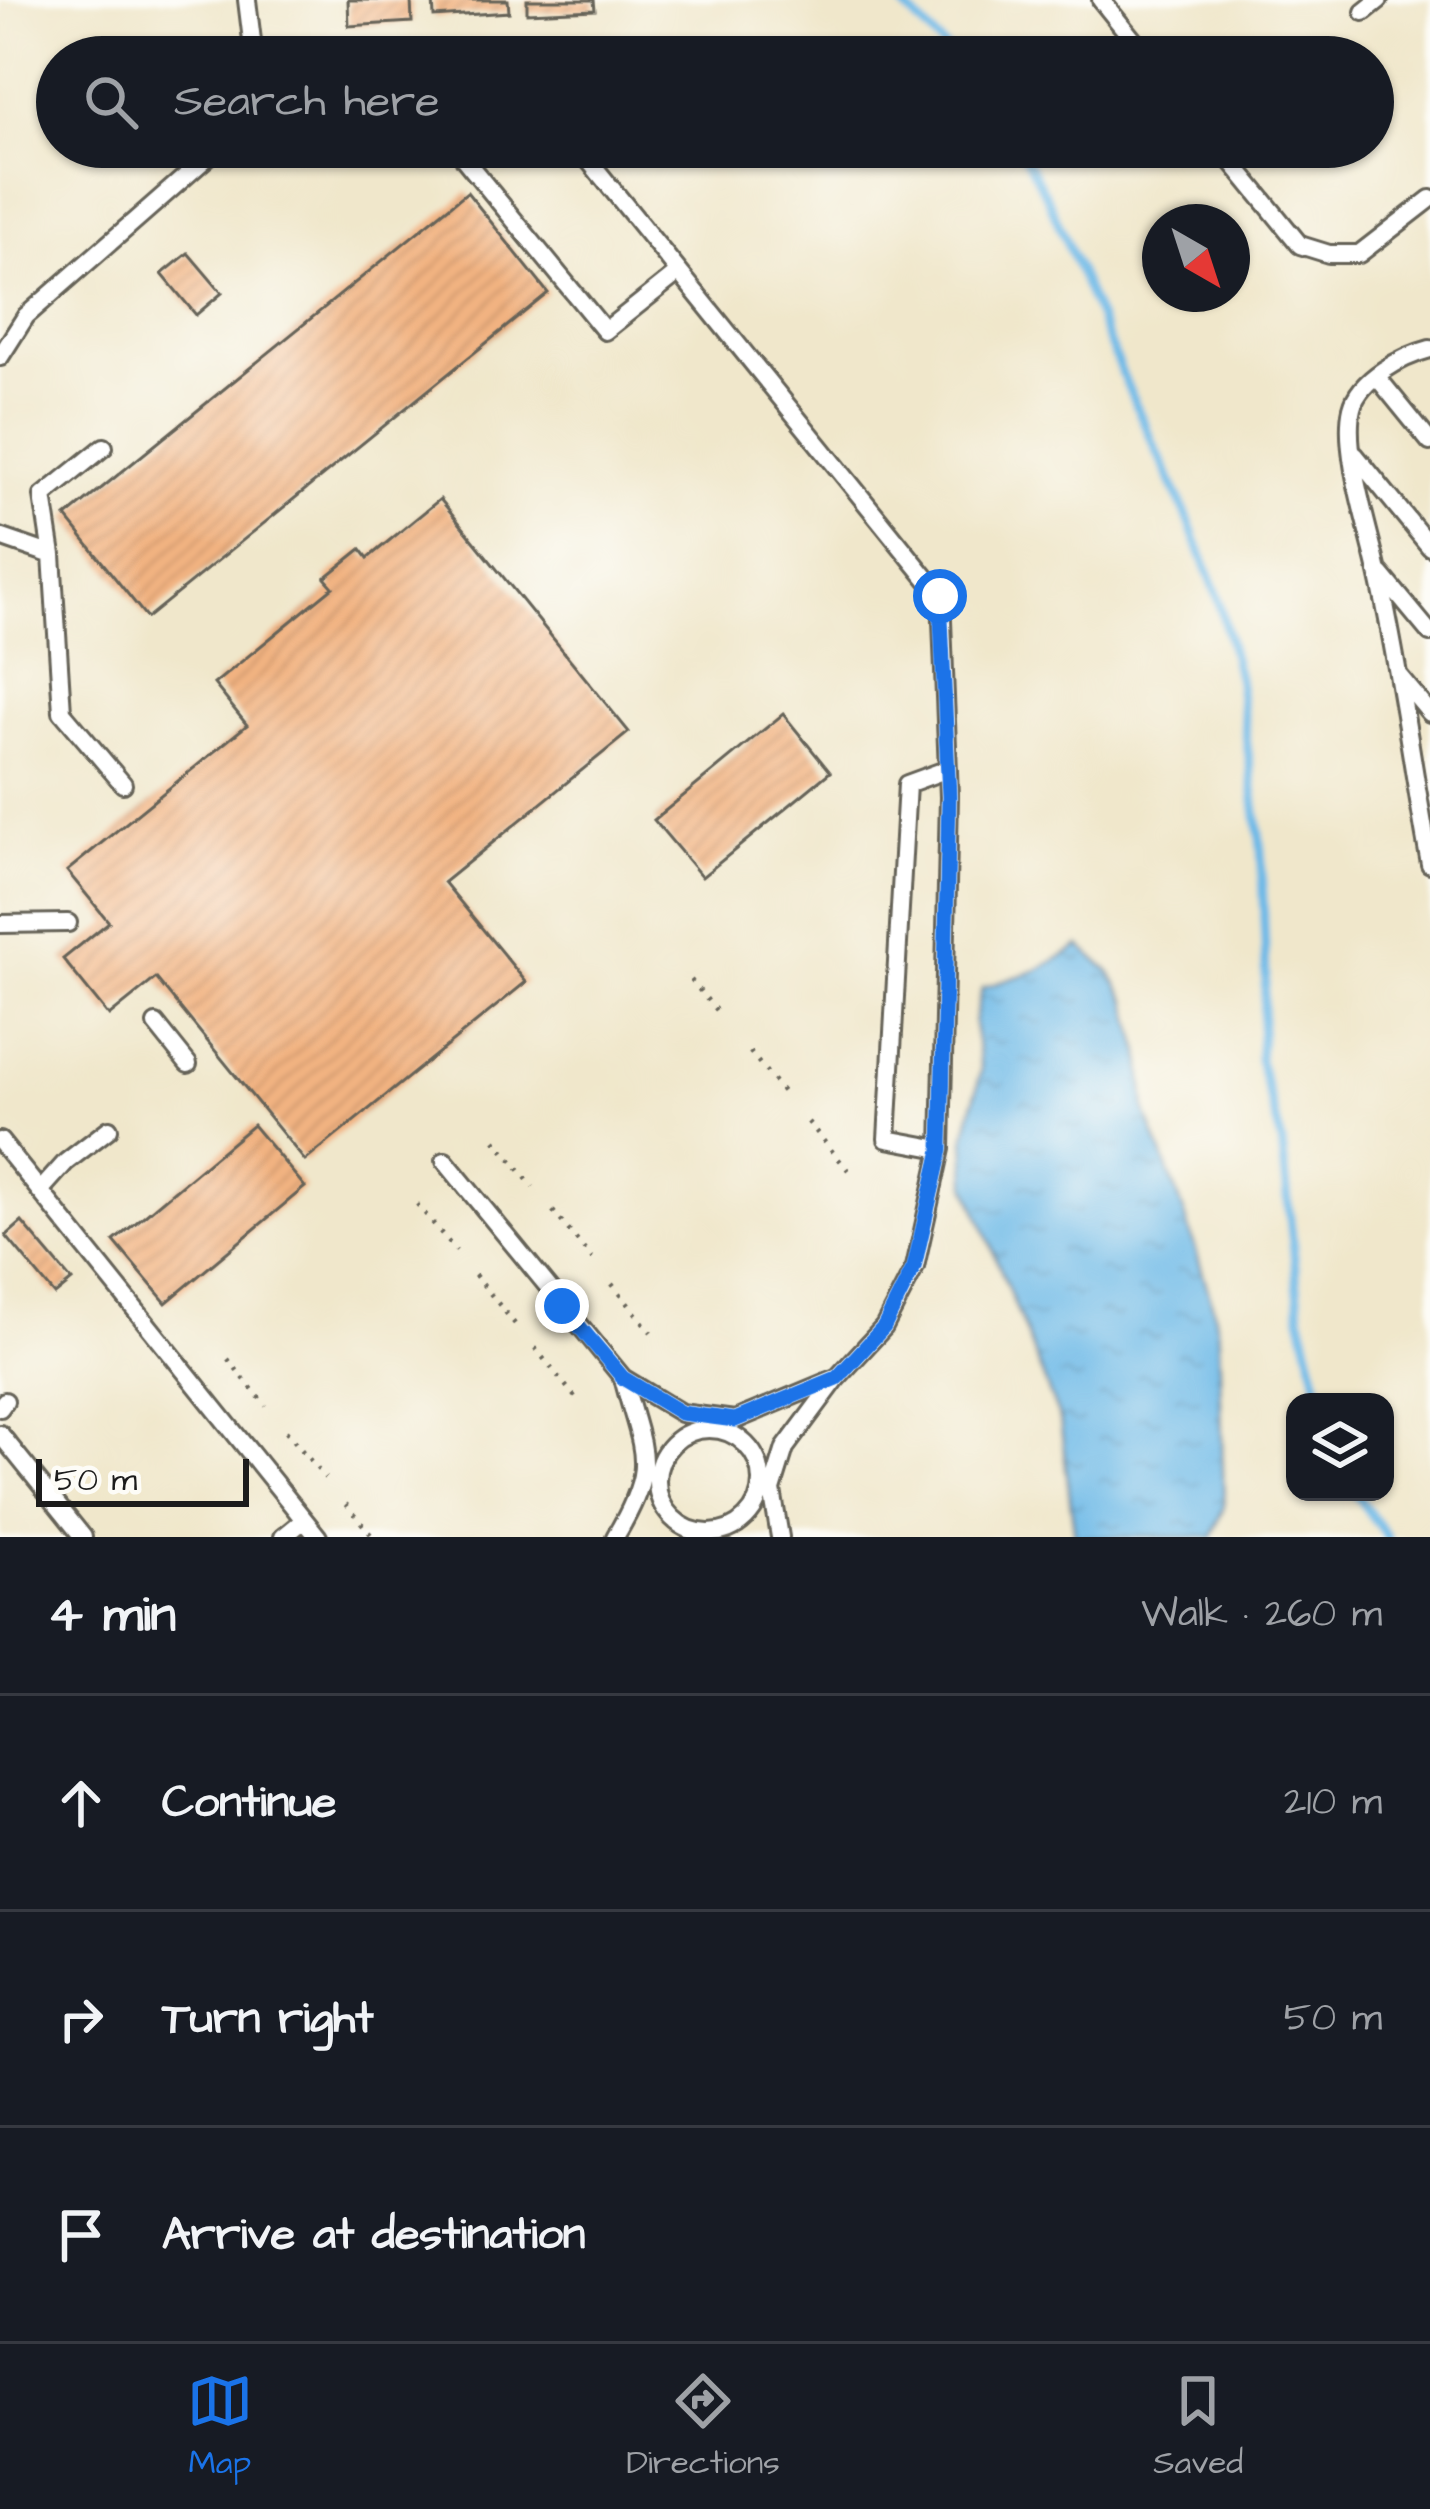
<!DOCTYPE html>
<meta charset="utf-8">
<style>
:root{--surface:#171b24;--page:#242831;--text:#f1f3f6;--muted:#9ea1a6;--line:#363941;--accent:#1a73e8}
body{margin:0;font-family:"Architects Daughter",sans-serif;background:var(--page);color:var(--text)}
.controls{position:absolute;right:36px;bottom:36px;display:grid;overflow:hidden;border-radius:24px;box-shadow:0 3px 9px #0004}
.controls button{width:108px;height:108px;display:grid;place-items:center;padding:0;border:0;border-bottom:3px solid var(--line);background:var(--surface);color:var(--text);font:60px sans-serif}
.compass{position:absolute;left:1142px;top:204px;width:108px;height:108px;border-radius:50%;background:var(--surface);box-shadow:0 3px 9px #0004;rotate:141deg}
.scale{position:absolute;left:36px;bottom:30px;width:213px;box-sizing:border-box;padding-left:12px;border:6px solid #1c1c1c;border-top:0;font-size:33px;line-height:42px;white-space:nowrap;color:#1c1c1c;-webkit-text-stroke:9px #fdfcf7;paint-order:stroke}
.stop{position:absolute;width:36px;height:36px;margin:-27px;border:9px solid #1a73e8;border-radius:50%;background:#fff}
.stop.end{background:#1a73e8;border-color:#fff;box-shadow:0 3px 12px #0008}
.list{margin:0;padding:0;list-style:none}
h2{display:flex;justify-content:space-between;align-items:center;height:156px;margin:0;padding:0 48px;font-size:51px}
h2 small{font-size:39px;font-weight:400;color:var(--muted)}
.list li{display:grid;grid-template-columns:78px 1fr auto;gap:36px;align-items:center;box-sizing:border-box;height:216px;padding:0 48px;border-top:3px solid var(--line)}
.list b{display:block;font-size:45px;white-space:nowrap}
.list em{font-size:39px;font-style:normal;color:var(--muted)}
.icon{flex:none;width:66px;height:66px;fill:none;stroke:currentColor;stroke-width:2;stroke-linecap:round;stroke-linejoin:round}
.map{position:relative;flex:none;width:1430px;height:1537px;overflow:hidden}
.search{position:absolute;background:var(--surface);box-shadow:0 3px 9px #0004;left:36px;right:36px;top:36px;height:132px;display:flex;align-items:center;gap:30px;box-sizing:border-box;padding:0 42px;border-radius:66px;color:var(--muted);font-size:45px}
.sheet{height:804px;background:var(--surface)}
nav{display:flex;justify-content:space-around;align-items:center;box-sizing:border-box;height:168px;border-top:3px solid var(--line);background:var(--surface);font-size:33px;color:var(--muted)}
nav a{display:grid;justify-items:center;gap:6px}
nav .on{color:var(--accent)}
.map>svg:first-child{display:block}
</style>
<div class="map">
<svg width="1430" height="1537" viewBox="0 0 1430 1537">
<defs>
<pattern id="water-ripples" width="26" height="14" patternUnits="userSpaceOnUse" patternTransform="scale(3)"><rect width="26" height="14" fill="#6db9e7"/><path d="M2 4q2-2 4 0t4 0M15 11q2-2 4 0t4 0" fill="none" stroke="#5e9ec6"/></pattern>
<pattern id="building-hatch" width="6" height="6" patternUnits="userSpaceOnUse" patternTransform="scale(3)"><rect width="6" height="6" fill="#f2b381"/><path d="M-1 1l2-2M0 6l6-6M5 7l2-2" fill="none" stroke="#cf996f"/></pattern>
</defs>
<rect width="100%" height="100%" fill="#fdfcf7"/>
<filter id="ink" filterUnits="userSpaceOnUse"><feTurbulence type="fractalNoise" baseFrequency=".00833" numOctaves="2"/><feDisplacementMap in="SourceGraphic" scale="24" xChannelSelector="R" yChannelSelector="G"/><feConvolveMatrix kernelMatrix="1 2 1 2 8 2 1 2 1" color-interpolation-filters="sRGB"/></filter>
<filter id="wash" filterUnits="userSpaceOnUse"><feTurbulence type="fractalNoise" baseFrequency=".004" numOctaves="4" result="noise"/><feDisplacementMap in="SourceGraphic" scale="48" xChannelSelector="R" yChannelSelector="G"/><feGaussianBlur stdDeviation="2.7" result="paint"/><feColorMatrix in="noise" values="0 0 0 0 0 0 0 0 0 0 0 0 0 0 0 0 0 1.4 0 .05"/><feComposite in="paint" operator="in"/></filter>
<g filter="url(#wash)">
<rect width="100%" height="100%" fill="#f0e7cb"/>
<path fill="url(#water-ripples)" stroke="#446a82" stroke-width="3" d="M1080,946L1110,972L1128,1002L1141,1055L1146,1112L1184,1212L1213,1306L1219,1338L1224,1506L1212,1537H1075L1060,1420L967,1185L965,1139L981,1070L974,1023L982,988L1038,970Z"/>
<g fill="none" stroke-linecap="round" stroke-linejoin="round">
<path stroke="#6db9e7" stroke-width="9" d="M898,0L954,57
M1019,147L1048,199L1132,397L1186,514L1217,594L1238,677L1261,847L1266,974L1259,1060L1282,1142L1300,1313L1322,1402
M1354,1492L1387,1537"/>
</g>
<g id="blocks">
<path fill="url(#building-hatch)" d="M348,0H411L412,22L349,26Z
M433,0H508L509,12L434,17Z
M527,0H594L595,10L527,13Z
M467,192L548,293L147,618L66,517Z
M188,253L222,293L196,315L162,274Z
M440,499L629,732L444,882L526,982L305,1161L156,978L109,1016L63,959L109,922L67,871L247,725L214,684L333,587L325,578L361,549L368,558Z
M783,714L830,772L702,877L654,820Z
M253,1125L305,1187L166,1303L114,1241Z
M22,1222L72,1281L55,1295L6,1236Z"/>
</g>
</g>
<g filter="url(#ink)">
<use href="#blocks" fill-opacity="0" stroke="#666359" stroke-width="3"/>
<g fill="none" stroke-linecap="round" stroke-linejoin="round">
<g stroke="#666359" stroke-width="22">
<path id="service" d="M247,0L254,57
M1101,0L1147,57
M1364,12L1379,0
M469,147L465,160L605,331L679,272
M578,147L941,596L949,797L941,1149L915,1267L884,1327L837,1378L785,1448L772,1490L780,1537
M1220,147L1300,245L1329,254H1359L1430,199
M1430,349C1403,356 1359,379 1352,408C1342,450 1369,529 1378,572C1400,668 1412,767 1430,864
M0,357L26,316L219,147
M1377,377L1430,442
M1355,455L1430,547
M0,537L52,555L62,712L123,784
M52,555L43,496L104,447
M1381,574L1430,633
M1400,677L1430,713
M0,924L68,923
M156,1024L188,1064
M0,1141L318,1537
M941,1149L887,1139L907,784L948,769
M445,1161L623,1378L681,1413L735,1420L836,1378
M40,1191L66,1162L109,1129
M0,1408L5,1401
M657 1481a52 52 0 1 1 104 0a52 52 0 1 1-104 0Z
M0,1434L83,1537
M283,1537L304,1520
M615,1537C659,1463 643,1455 623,1378"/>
</g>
<path stroke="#666359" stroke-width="4.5" stroke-dasharray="3 9" stroke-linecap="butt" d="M691,980L719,1014
M750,1052L788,1098
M808,1122L848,1170
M495,1140L533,1187
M417,1204L456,1251
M553,1211L592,1259
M475,1275L515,1324
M612,1284L651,1332
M535,1348L575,1397
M228,1359L266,1406
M286,1431L325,1478
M346,1504L373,1537"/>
<use href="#service" stroke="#fff" stroke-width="16"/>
</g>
</g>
<g fill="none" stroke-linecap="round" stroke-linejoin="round" filter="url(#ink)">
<path stroke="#1a73e8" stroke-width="15" d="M562,1306L623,1378L681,1413L735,1420L837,1378L884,1327L914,1267L941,1150L949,797L940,596"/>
</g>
</svg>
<div class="controls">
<button><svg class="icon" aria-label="layers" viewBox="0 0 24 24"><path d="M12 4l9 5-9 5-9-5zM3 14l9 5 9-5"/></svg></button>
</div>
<svg class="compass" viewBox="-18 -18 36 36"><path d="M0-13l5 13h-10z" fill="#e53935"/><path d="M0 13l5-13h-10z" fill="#9ea1a6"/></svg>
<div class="scale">50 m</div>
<div class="stop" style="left:940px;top:596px"></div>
<div class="stop end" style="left:562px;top:1306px"></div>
<div class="search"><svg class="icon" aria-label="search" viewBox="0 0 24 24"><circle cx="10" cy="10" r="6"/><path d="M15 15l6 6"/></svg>Search here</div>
</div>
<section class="sheet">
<h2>4 min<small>Walk · 260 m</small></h2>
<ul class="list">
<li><svg class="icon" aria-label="ahead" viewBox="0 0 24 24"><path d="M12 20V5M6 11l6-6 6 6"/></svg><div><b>Continue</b></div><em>210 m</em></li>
<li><svg class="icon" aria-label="right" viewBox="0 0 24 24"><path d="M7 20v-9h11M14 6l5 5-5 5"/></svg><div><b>Turn right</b></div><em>50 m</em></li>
<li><svg class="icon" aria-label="arrive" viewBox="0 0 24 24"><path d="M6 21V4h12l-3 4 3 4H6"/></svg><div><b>Arrive at destination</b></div></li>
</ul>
</section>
<nav>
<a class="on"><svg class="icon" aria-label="map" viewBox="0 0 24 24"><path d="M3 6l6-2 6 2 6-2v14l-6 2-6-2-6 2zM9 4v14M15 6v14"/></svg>Map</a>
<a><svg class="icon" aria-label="directions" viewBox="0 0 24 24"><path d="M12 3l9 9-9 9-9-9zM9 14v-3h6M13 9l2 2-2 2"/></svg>Directions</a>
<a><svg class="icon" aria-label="saved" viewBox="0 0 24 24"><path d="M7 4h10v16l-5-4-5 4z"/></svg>Saved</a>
</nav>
